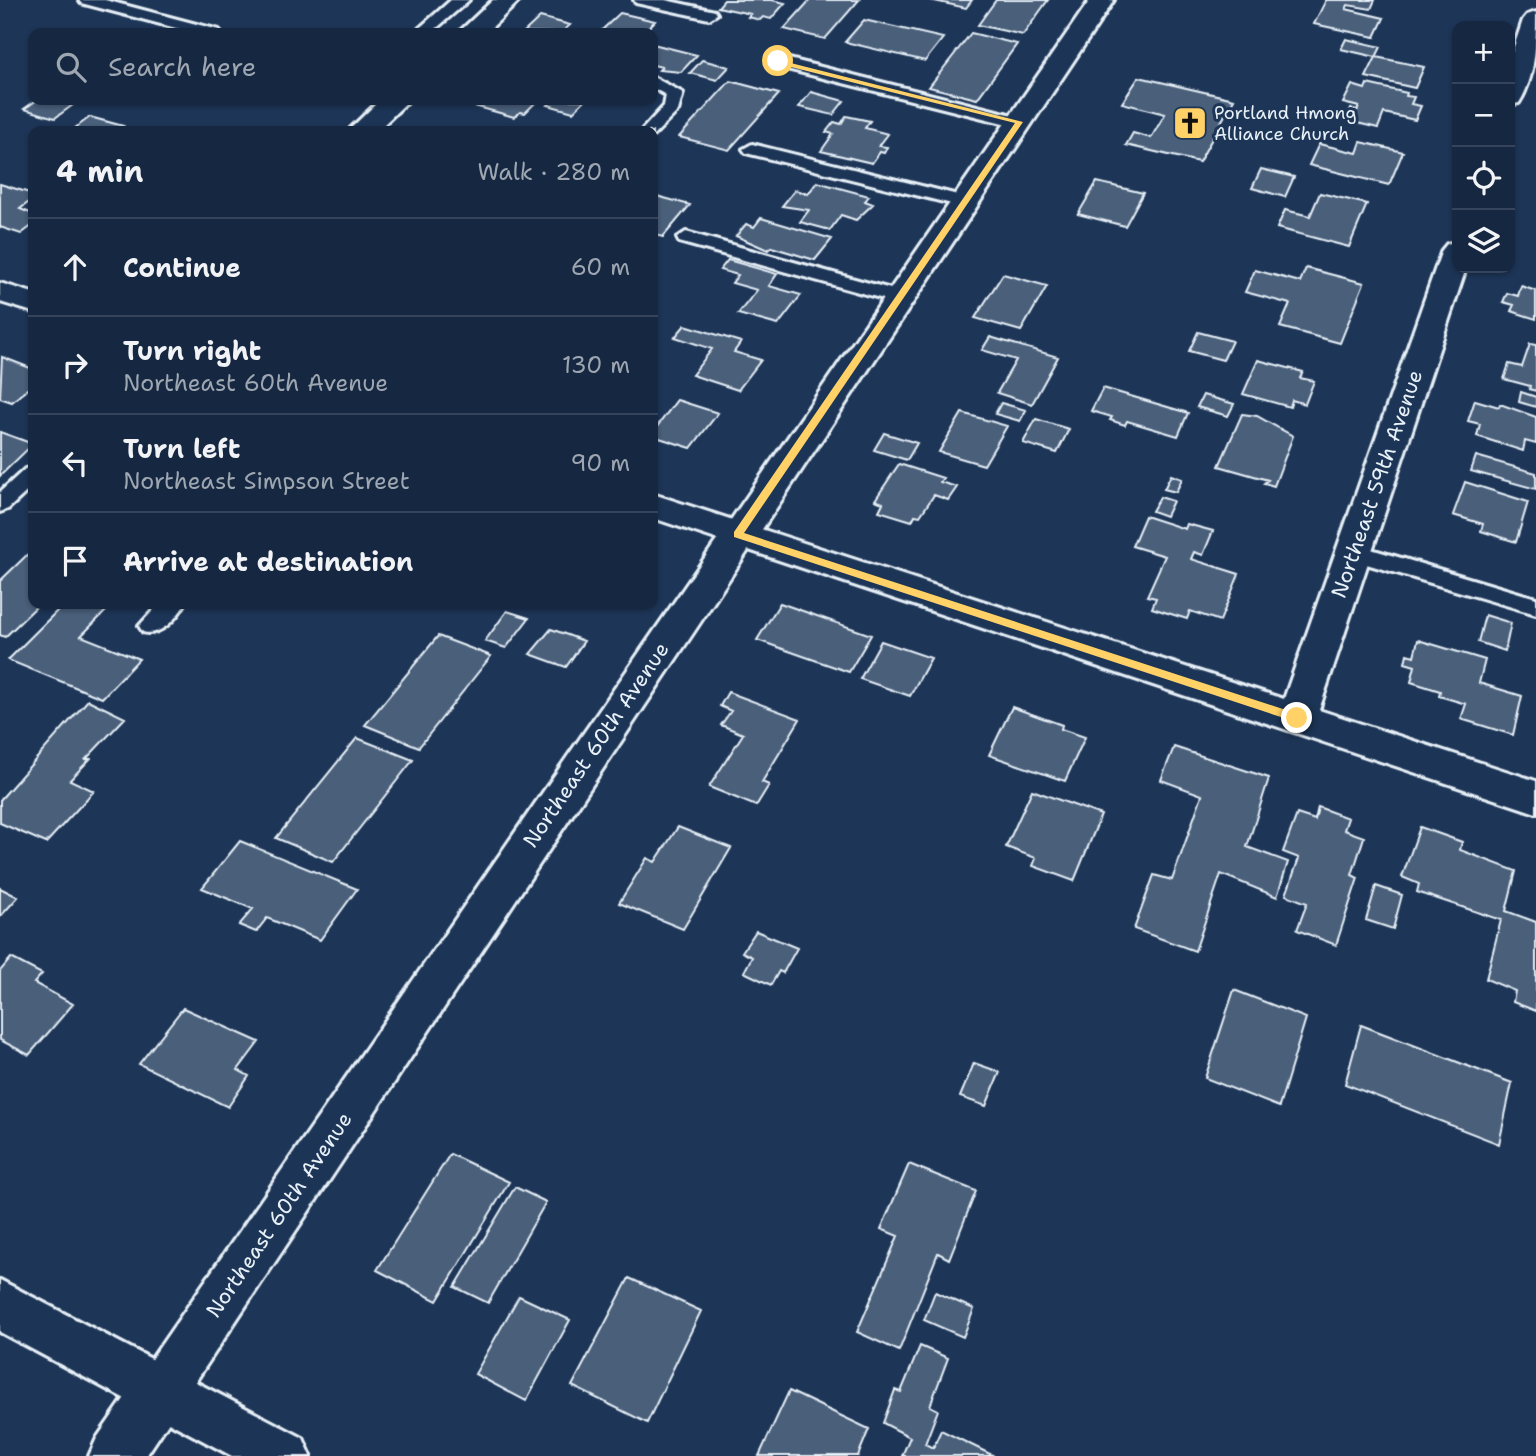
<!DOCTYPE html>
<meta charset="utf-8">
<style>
:root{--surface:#162841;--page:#23344c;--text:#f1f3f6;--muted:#9ea6b1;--line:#35445a}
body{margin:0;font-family:"Shantell Sans",sans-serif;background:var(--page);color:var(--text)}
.controls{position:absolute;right:21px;top:21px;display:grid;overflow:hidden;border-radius:14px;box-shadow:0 2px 5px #0004}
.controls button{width:63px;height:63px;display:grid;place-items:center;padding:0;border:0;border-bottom:2px solid var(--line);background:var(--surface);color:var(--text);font:35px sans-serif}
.stop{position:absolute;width:21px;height:21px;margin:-16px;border:5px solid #ffd166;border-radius:50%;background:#fff}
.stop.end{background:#ffd166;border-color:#fff;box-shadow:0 2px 7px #0008}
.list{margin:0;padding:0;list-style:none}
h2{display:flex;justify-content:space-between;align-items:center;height:91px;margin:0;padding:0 28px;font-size:30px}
h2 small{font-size:23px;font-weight:400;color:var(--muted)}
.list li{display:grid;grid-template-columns:46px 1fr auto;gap:21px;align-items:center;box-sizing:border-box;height:98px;padding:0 28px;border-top:2px solid var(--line)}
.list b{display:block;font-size:26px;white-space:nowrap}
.list p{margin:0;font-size:23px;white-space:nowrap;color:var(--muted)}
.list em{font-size:23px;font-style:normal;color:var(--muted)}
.icon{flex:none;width:38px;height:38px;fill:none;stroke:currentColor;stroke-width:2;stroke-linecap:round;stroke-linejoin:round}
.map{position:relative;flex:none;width:1536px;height:1456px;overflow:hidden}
.search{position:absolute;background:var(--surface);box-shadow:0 2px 5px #0004;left:28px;top:28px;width:630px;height:77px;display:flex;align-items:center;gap:18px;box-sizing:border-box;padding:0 24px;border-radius:14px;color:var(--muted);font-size:26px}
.panel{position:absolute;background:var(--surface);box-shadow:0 2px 5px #0004;left:28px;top:126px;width:630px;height:483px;border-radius:14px}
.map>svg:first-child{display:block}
</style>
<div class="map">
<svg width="1536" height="1456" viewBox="0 0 1536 1456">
<rect width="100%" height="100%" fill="#1d3557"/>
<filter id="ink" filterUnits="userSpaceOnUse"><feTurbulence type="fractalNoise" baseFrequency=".0143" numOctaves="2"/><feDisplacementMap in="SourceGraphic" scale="14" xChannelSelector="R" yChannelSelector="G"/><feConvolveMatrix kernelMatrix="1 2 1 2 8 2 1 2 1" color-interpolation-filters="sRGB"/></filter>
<g filter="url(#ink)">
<path fill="#495e7a" stroke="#e8f1f8" stroke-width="2" d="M724,0H772L785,3L771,19L763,17L760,20L748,17L751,14L718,7Z
M810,0H859L825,39L784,29Z
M930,0H972L966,8Z
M996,0H1048L1023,35L978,25Z
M1326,0H1375L1371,9L1348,5L1346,9L1384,18L1375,37L1314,24Z
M620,13L655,21L643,33H617L602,30Z
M540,17L570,25L561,33L524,32Z
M864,20L943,38L925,61L845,42Z
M971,33L1017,44L977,99L929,87Z
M1346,39L1381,47L1376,57L1341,49Z
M653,44L697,55L681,72L659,70L662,67L653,65Z
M1376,57L1424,67L1415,88L1366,77Z
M702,60L729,67L717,80L690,73Z
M1139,77L1234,99L1199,162L1126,145L1133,133L1151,138L1165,114L1122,103Z
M730,81L779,94L729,150L679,137Z
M1367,84L1407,93L1406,96L1414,97L1411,104L1421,106L1415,120L1384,113L1378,128L1345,120L1351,109L1357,111L1359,107L1343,103L1352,85L1365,89Z
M811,92L844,101L833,115L799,107Z
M37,100H69L77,102L55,118L24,109Z
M478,100H534L537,101L525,113L520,112L514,117L471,105Z
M553,100H585L573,112L548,105Z
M846,116L870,121L865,128L888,134L879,146L887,147L884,153L880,152L872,163L821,151L833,134L826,132L834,122L841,124Z
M90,117L123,126L116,131H71Z
M1361,142L1403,152L1389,185L1309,165L1319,144L1357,153Z
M1261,169L1294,177L1285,197L1252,188Z
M817,182L869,196L865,201L873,204L856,220L841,215L830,230L800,222L809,210L782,206L795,190L808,194Z
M1097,182L1143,193L1125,226L1078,214Z
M0,184L33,194V199L20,209L33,214V225L21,234L0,227Z
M1320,193L1367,204L1349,247L1277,228L1285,210L1310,216Z
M653,195L690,205L663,237L653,234Z
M761,218L832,239L815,260L771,247L768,250L736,236L746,224L754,227Z
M728,260L777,274L769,286L801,295L778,325L738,314L757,290L732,283L738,275L720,270Z
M1306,268L1364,283L1340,343L1280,327L1290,304L1245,292L1255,270L1300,282Z
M1003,274L1047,286L1021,331L975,318Z
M1521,286L1536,291V319L1511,311L1514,305L1503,302L1507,293L1518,296Z
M685,325L741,342L734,352L761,360L738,390L692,375L712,349L675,337Z
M1198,332L1232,341L1223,360L1189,351Z
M990,337L1058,357L1032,404L997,393L1016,360L982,350Z
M1530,344L1536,345V391L1529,389L1530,386L1504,379L1509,364L1522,367Z
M2,357L33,369V384L12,402L0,398Z
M1258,360L1303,372L1300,378L1314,381L1305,404L1292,400L1290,407L1243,394Z
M1103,388L1188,413L1178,436L1127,421L1125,425L1110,420L1112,417L1091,411Z
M1521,392L1536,397V407L1519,402Z
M1203,395L1234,404L1228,416L1197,407Z
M677,400L718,413L691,448L653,436V427L656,428Z
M1475,400L1499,407L1500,404L1536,417V444L1525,441L1523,451L1477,436L1480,424L1468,421Z
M1001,403L1026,410L1020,421L995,414Z
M962,413L1007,426L984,465L939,452Z
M1242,414L1257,416L1293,436L1274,486L1264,483L1268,480L1219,466Z
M1036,419L1069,429L1057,453L1023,443Z
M0,432L33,444L0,476Z
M884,433L917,443L907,460L874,450Z
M1476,456L1536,473V489L1471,471Z
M899,464L943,478L940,482L957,487L948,500L934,495L920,516L915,515L912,521L879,511L883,503L875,500Z
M1171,475L1182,479L1176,492L1164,489Z
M1465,482L1528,502L1516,542L1481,531L1483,524L1453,515Z
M1160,497L1173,501L1166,516L1152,511Z
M1145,516L1185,529L1187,524L1213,531L1203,555L1194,552L1191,559L1239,574L1220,621L1190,611L1187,619L1152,608L1156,598L1147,596L1165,556L1132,546Z
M33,549V604H39L5,637L0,635V581Z
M780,603L871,635L849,672L757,640Z
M64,604H113L81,636L139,659L102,698L8,660Z
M507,611L529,618L506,648L485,641Z
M1485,615L1511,623L1505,651L1478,642Z
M551,629L584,641L566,667L530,654Z
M438,636L491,656L419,747L365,725Z
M1418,640L1485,660L1479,683L1522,696L1513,735L1461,719L1466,704L1439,696L1440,691L1411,682L1415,666L1405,663L1407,654L1414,656Z
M881,641L931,658L910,696L860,679Z
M728,692L800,719L762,782L769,785L756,806L709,787L743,734L721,725L731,711L720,706Z
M88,700L125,718L86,759H90L70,780L94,791L46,843L0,823V800Z
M1012,707L1062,725L1061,729L1085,737L1065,781L989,755Z
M357,738L413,760L333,862L276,838Z
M1174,747L1269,778L1247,847L1288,862L1277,897L1221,874L1195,951L1134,929L1154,875L1172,880L1202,795L1161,780Z
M1032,790L1101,815L1074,881L1033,866L1036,858L1006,847Z
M1318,807L1348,818L1344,830L1364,837L1352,875L1358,878L1336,945L1297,930L1307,903L1286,895L1299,858L1283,852L1297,814L1315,820Z
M678,827L731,848L683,929L619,903L647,858L655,862Z
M1420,827L1462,842L1460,850L1516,871L1506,911L1536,922V1011L1513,1002L1515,991L1486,979L1501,920L1417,892L1419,884L1402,877Z
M240,841L357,889L320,940L267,918L256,932L239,925L253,909L202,888Z
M1376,886L1402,895L1393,929L1366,920Z
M0,888L18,897L0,917Z
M756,931L797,948L783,973L779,971L771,985L744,972L752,957L742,952Z
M11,958L42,974L34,983L73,1004L29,1055L0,1040V971Z
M1234,990L1306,1018L1279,1107L1205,1078Z
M183,1008L259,1042L238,1070L249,1076L228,1107L139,1064Z
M1361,1025L1512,1083L1499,1144L1345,1084Z
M974,1063L1000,1072L986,1106L960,1097Z
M450,1154L509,1182L437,1301L377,1270Z
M909,1164L976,1191L949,1259L938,1253L899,1351L857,1332L898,1236L881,1229Z
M515,1187L546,1202L488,1303L455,1287Z
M629,1278L701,1311L647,1423L572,1386Z
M935,1292L974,1309L963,1337L924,1320Z
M519,1296L570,1320L526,1401L475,1374Z
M920,1346L948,1358L930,1406L938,1410L925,1444L933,1448L941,1430L994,1456H902L910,1437L883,1423L895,1390L901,1392Z
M789,1391L869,1429L858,1456H759Z"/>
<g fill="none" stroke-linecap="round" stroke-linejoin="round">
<g stroke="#e8f1f8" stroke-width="6">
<path id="lane" d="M79,0H105L219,30L221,33H195L81,3Z
M451,0H469L431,33H414Z
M634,0H665L715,11L717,14L709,19L636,3Z
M777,56L1025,118L1028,122L1019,127L771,65L769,61L771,57Z
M653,77L683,93L678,111L653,136V131H641L664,106L666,95L653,88Z
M752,144L970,198L973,202L964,207L746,153L743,149Z
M686,232L905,293L908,297L898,303L679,242L677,238Z
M33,467V486L8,509L0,512V492L25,469Z
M1354,544L1536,598V614L1346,558L1343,552L1346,546Z
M159,604H185C176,619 160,637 143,632L139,626Z"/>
</g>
<g stroke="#e8f1f8" stroke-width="6">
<path id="street" d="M493,0H520L486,33H458Z
M1536,12C1536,43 1536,76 1519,103L1510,105V59L1523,20L1527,15Z
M380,100H409L377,131H348Z
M1457,241V268H1466L1319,710L1536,781V813L653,518V494L1284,699L1442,250L1447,244Z
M0,283L33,293V312L0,302Z
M0,1280L303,1438L311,1456H232L0,1332Z"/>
</g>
<g stroke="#e8f1f8" stroke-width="6">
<path id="secondary" d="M1090,0H1114L146,1456H89L97,1438Z"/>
</g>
<use href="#lane" fill="#1d3557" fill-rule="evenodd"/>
<use href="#street" fill="#1d3557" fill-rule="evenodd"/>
<use href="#secondary" fill="#1d3557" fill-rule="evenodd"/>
</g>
</g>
<path fill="#ffd166" d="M775,59L1023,122L744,533L1301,715V721H1293L734,537V532L1015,123L775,63Z"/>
<defs>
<g id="church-square" transform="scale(1.75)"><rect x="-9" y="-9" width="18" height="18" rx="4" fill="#ffd166" stroke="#1d3557"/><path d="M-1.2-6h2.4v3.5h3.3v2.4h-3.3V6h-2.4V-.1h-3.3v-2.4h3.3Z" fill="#111"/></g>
</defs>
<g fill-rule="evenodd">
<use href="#church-square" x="1190" y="123"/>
</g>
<g text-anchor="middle" stroke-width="6" stroke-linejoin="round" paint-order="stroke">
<g font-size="18" fill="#e8f1f8" stroke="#1d3557" text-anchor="start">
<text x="1214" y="119">Portland Hmong<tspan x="1214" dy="21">Alliance Church</tspan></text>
</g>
<g font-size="21" fill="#e8f1f8" stroke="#1d3557">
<text transform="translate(1377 484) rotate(-71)" y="7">Northeast 59th Avenue</text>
<text transform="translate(596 745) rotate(-56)" y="7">Northeast 60th Avenue</text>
<text transform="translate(279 1215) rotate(-56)" y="7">Northeast 60th Avenue</text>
</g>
</g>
</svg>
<div class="controls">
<button>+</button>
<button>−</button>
<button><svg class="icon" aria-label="locate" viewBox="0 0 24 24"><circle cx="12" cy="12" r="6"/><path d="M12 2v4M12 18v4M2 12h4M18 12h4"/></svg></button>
<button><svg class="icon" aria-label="layers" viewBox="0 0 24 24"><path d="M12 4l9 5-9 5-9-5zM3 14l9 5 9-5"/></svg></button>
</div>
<div class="stop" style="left:778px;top:61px"></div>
<div class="stop end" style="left:1297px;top:718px"></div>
<div class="search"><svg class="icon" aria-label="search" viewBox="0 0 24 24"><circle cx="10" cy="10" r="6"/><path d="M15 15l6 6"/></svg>Search here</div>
<section class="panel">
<h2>4 min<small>Walk · 280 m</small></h2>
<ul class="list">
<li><svg class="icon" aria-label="ahead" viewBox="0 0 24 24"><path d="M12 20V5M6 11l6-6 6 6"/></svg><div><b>Continue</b></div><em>60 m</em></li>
<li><svg class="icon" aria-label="right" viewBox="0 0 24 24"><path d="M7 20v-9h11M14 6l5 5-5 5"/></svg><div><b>Turn right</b><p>Northeast 60th Avenue</p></div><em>130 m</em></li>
<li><svg class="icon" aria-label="left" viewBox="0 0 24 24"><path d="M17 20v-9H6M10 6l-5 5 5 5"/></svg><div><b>Turn left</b><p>Northeast Simpson Street</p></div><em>90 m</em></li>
<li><svg class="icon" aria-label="arrive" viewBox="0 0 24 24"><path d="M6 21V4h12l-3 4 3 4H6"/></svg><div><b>Arrive at destination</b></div></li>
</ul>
</section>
</div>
